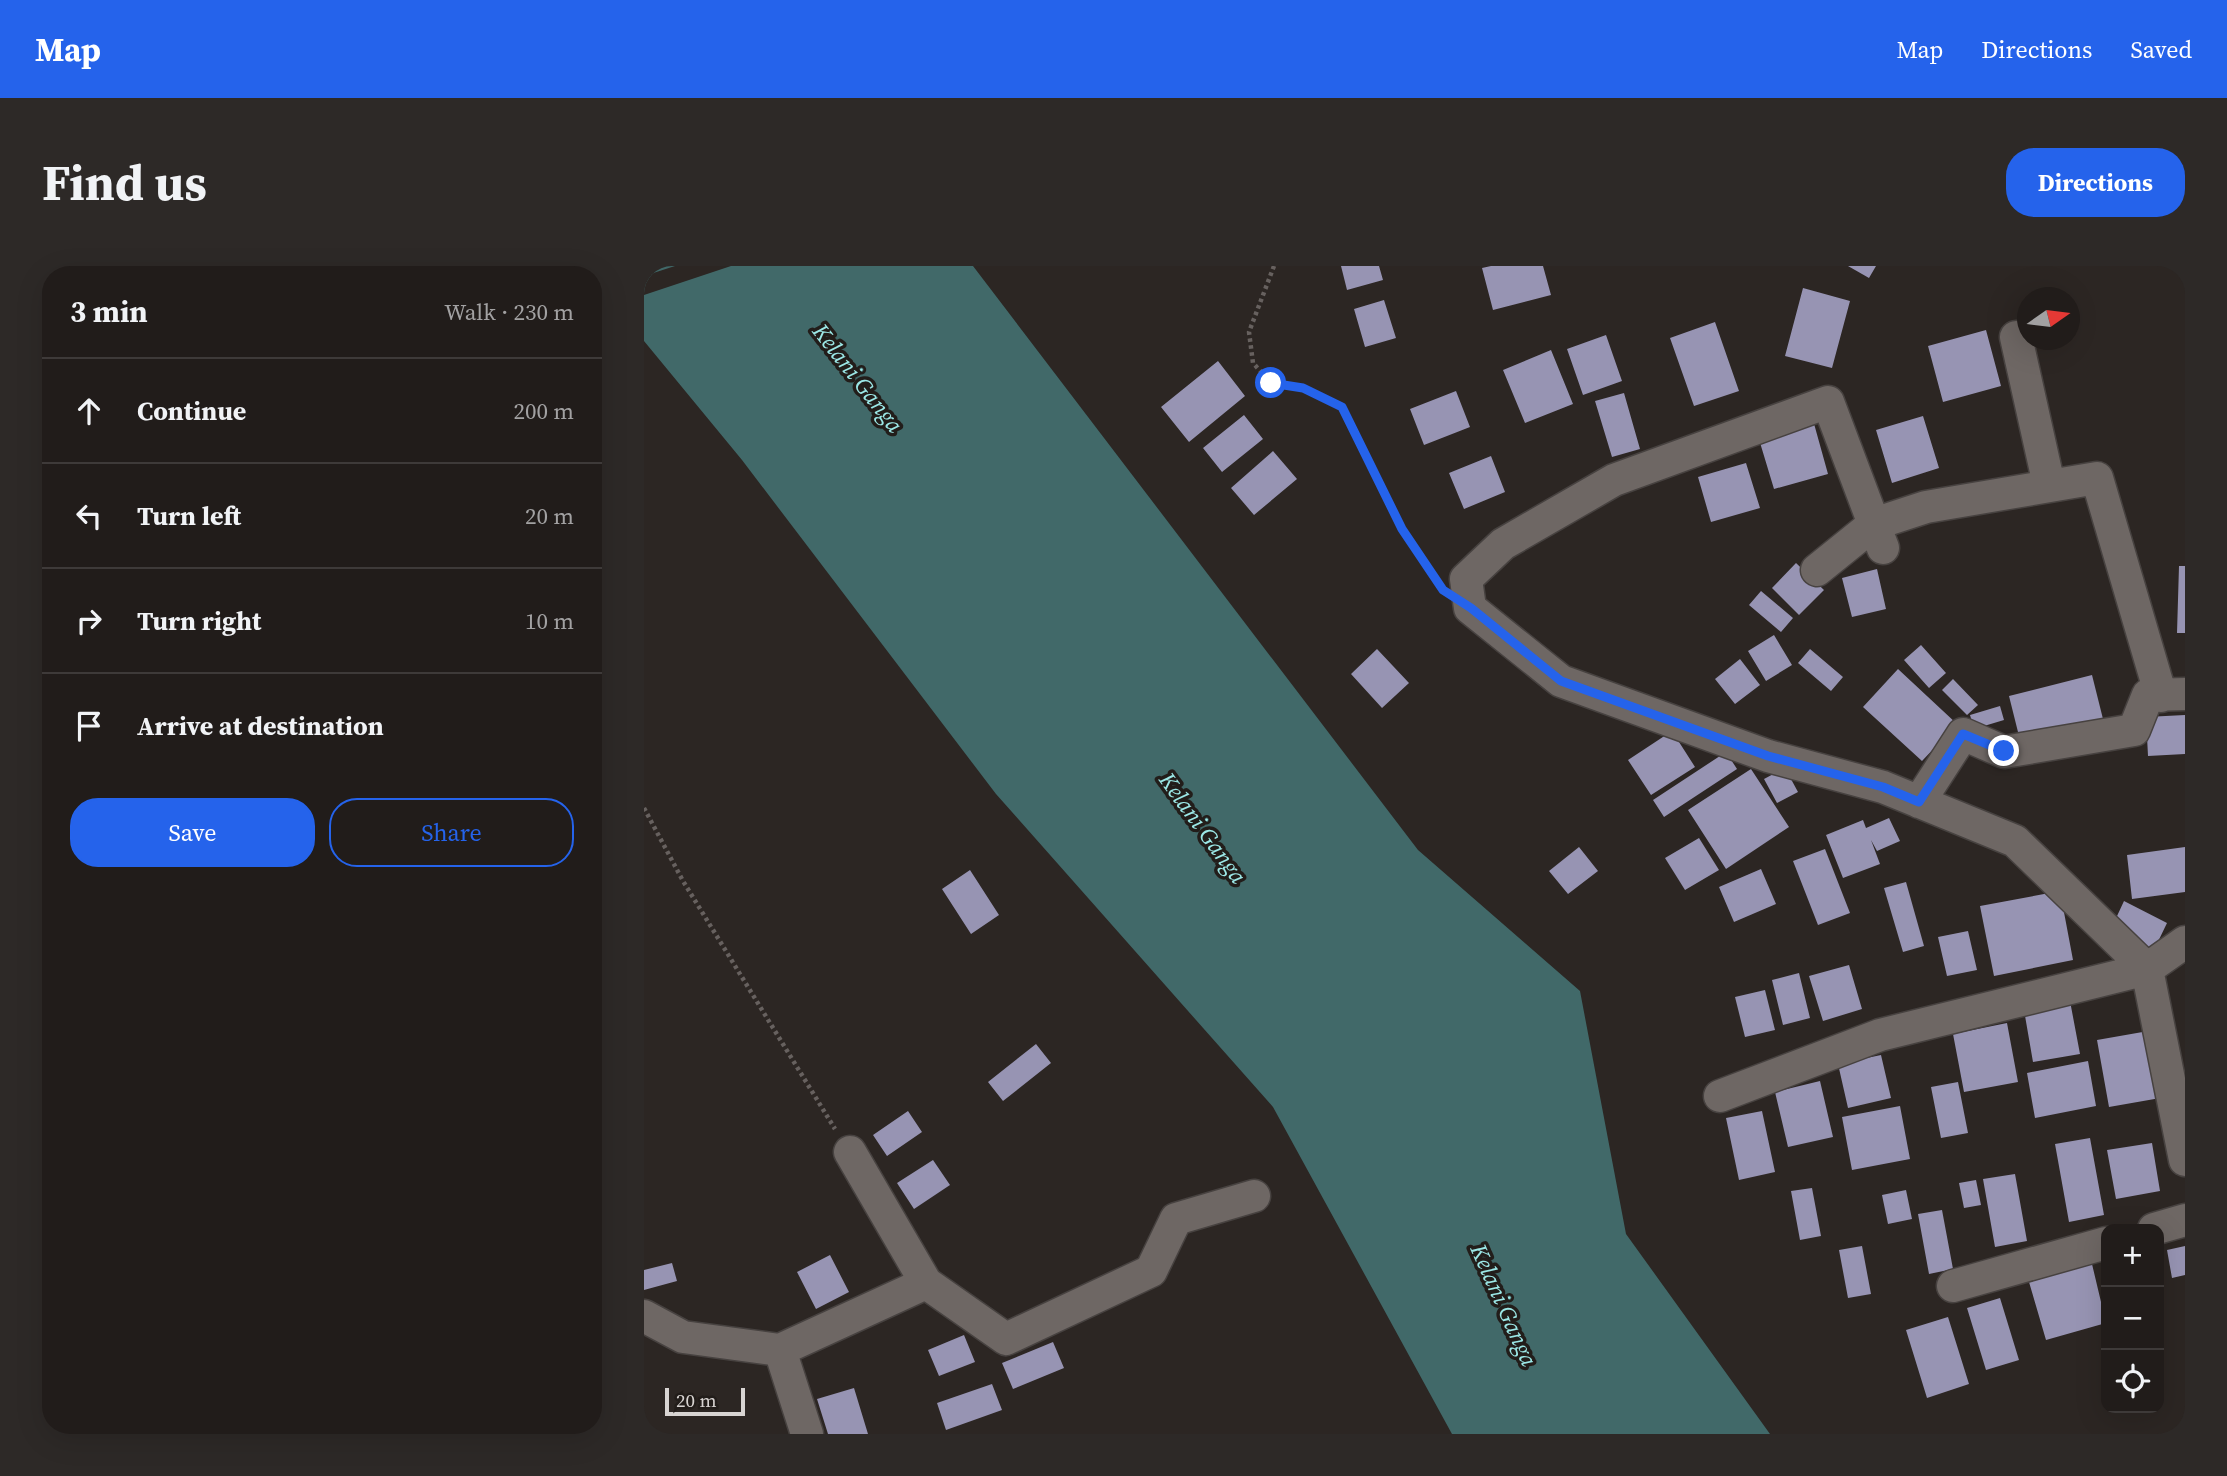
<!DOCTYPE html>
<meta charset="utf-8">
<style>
:root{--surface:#211c1a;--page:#2d2927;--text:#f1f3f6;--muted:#a2a1a2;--line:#3e3a39;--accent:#2563eb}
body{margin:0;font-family:"Source Serif 4",serif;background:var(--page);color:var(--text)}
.controls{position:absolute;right:21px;bottom:21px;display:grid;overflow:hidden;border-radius:14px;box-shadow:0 7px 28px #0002}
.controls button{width:63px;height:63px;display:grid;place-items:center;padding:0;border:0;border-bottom:2px solid var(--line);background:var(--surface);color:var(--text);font:35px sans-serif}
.compass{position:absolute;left:1373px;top:21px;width:63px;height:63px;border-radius:50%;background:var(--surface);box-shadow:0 7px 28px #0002;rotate:76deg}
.scale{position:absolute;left:21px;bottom:18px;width:80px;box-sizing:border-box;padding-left:7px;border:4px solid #d8d4d2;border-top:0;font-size:19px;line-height:24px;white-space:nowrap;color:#d8d4d2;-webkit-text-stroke:5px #221d1a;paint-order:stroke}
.stop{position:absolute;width:21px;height:21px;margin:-16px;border:5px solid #2563eb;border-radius:50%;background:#fff}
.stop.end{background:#2563eb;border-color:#fff;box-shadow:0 2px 7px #0008}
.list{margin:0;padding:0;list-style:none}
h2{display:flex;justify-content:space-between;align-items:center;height:91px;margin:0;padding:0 28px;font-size:30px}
h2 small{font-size:23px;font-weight:400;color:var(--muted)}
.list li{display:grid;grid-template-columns:46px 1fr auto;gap:21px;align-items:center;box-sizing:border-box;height:105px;padding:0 28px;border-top:2px solid var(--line)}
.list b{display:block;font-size:26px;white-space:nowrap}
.list em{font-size:23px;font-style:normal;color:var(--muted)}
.actions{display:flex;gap:14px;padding:21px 28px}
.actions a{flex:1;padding:16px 0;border:2px solid var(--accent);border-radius:28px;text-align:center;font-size:24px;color:var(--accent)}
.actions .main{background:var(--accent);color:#fff}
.icon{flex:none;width:38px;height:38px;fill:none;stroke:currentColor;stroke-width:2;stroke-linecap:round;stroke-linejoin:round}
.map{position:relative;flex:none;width:1541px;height:1168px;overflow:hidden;border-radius:28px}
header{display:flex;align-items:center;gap:42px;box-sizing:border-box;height:98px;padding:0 35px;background:var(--accent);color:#fff}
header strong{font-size:33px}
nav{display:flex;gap:38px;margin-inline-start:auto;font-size:24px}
.intro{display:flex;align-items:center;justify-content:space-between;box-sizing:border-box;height:168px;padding:0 42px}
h1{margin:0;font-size:49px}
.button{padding:18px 32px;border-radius:28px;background:var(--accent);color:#fff;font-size:24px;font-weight:700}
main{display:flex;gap:42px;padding:0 42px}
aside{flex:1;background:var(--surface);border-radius:28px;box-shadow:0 7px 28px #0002}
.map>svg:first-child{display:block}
</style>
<header>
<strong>Map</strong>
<nav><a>Map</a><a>Directions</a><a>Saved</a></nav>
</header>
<div class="intro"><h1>Find us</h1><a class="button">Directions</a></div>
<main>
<aside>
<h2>3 min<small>Walk · 230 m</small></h2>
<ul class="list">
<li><svg class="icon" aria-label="ahead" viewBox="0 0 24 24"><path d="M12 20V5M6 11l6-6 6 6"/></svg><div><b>Continue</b></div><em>200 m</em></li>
<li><svg class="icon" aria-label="left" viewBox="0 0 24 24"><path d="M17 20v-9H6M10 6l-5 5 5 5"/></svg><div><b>Turn left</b></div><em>20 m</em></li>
<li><svg class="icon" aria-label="right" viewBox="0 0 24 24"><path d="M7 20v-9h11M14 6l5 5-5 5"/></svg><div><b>Turn right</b></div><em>10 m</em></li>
<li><svg class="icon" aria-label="arrive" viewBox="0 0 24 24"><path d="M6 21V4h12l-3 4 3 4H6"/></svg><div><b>Arrive at destination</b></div></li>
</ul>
<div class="actions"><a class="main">Save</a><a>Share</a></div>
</aside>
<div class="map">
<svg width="1541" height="1168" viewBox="0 0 1541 1168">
<rect width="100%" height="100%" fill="#2c2623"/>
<path fill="#416969" d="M0,0H329L774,584L936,725L982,968L1126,1168H808L629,841L352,528L98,194L0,75Z"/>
<path fill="#2c2623" d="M31,0H87L0,29V10Z"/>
<path fill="#9794b3" d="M697,0H735L739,14L703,24Z
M847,0H899L907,29L849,44L838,2Z
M1204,0H1232L1225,12Z
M1159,22L1206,35L1188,102L1141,90Z
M740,34L752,72L721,81L710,43Z
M1071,56L1095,125L1050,140L1026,72Z
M1342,64L1357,120L1299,136L1284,80Z
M962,69L978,115L939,129L923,83Z
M907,84L929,138L881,157L859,104Z
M574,95L601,130L545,176L517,141Z
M812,125L826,161L780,179L766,143Z
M980,127L996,183L968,191L951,135Z
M600,149L619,173L578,206L559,182Z
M1279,150L1295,202L1248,217L1232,164Z
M1169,154L1184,208L1130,223L1114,170Z
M629,185L653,213L610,249L587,222Z
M847,190L861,226L820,243L805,207Z
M1102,197L1116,242L1067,256L1054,211Z
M1152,297L1180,324L1155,349L1128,322Z
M1535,300H1541V367H1533Z
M1233,303L1242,343L1208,351L1198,312Z
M1117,325L1149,352L1137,366L1105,339Z
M1130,369L1148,399L1122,415L1104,385Z
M1277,379L1302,407L1285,422L1260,394Z
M733,383L765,417L738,442L707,408Z
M1166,383L1199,411L1187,425L1154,397Z
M1096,393L1116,419L1091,438L1071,413Z
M1254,403L1313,458L1278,495L1219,441Z
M1448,409L1459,453L1376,474L1365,430Z
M1309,413L1334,439L1323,449L1298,424Z
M1356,440L1360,454L1330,463L1326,449Z
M1541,449V488L1504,490L1502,451Z
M1028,465L1051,501L1007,529L984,494Z
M1082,486L1093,503L1020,551L1009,534Z
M1141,502L1154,526L1133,537L1120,513Z
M1107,503L1145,561L1082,603L1044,544Z
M1245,552L1256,575L1233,585L1227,574L1236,598L1199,612L1182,569L1219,554L1222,562Z
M1055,572L1075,604L1041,624L1021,592Z
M935,581L954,605L924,628L905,605Z
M1541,581V626L1488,633L1483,589Z
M1181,583L1206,647L1174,659L1149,595Z
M1117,603L1132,638L1090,656L1075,621Z
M326,604L355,649L327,668L298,623Z
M1262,616L1280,680L1259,686L1240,622Z
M1416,625L1429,694L1350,710L1336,640Z
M1480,635L1523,657L1510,684L1467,663Z
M1324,665L1333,704L1303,710L1294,671Z
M1205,699L1218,743L1179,755L1165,710Z
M1155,707L1166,752L1139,759L1128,714Z
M1121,724L1131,764L1101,771L1091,731Z
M1426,735L1436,788L1389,796L1380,744Z
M1363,757L1374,816L1320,826L1309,768Z
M1510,764L1522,831L1465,841L1453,774Z
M392,778L407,797L359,835L344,816Z
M1237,789L1247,832L1204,842L1194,798Z
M1444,795L1452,840L1391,852L1383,807Z
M1176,815L1189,871L1144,881L1131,826Z
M1314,816L1324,867L1297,872L1287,821Z
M1256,840L1266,893L1208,904L1198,851Z
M264,845L278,866L243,890L229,869Z
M1118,845L1131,906L1095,914L1082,852Z
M1446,872L1460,949L1425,956L1411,878Z
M1508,877L1516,925L1472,933L1463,884Z
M289,894L306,919L270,943L253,917Z
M1371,908L1383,975L1351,981L1339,913Z
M1332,914L1337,939L1320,942L1315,917Z
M1168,922L1177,970L1156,974L1147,925Z
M1262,924L1268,953L1244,958L1238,929Z
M1298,944L1309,1003L1285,1008L1274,948Z
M1218,980L1227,1028L1204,1032L1195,984Z
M1541,980V1009L1528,1012L1523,984Z
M186,989L205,1026L172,1043L153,1006Z
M28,997L33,1015L0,1024V1004Z
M1448,998L1462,1057L1402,1074L1385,1016Z
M1356,1032L1375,1094L1342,1104L1323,1042Z
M1304,1051L1325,1118L1283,1132L1262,1064Z
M320,1069L331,1096L295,1110L284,1084Z
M409,1076L420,1102L369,1123L358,1097Z
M348,1118L358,1144L302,1164L293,1137Z
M210,1122L224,1168H184L173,1133Z"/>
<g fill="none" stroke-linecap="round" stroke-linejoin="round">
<g stroke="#474240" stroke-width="35">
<path id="minor" d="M1372,71L1405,219
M1239,282L1184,136L970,214L859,278L822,313L826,342L917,415L1124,490L1239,521L1371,575L1503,703L1541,894
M1173,304L1230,258L1282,241L1453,212L1517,430
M1275,536L1319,468L1360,486L1490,464L1504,429L1541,428
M1076,830L1236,769L1503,703L1541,676
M206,886L282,1017L362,1073L507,1005L532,953L610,930
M1510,963L1541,954
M1309,1020L1462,977
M0,1050L39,1071L136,1084
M163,1168L136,1084L282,1017"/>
</g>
<path stroke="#67615f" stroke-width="4.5" stroke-dasharray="3.5 3.5" stroke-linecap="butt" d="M630,0L605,66L609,97L627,117L659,122L698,141L758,263L793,315
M0,542L39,615L191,863"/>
<use href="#minor" stroke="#6e6764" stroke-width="32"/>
</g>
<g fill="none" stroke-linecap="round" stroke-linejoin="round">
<path stroke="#2563eb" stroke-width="9" d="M627,117L659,122L698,141L758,263L799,324L827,342L917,415L1124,490L1239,521L1275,536L1319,468L1360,485"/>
</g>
<g text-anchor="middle" stroke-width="7" stroke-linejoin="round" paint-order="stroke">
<g font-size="23" font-style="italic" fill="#9ce8e7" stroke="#221d1a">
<text transform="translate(214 112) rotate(52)" y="8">Kelani Ganga</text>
<text transform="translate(559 562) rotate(54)" y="8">Kelani Ganga</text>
<text transform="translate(860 1039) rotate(66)" y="8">Kelani Ganga</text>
</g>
</g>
</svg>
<div class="controls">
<button>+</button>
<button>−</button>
<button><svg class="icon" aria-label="locate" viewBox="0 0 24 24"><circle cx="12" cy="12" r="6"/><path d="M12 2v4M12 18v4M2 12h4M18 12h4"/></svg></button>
</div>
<svg class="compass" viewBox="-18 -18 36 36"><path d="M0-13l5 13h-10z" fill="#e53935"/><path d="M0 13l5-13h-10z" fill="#a2a1a2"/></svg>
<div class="scale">20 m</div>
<div class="stop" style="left:627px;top:117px"></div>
<div class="stop end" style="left:1360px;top:485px"></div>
</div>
</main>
